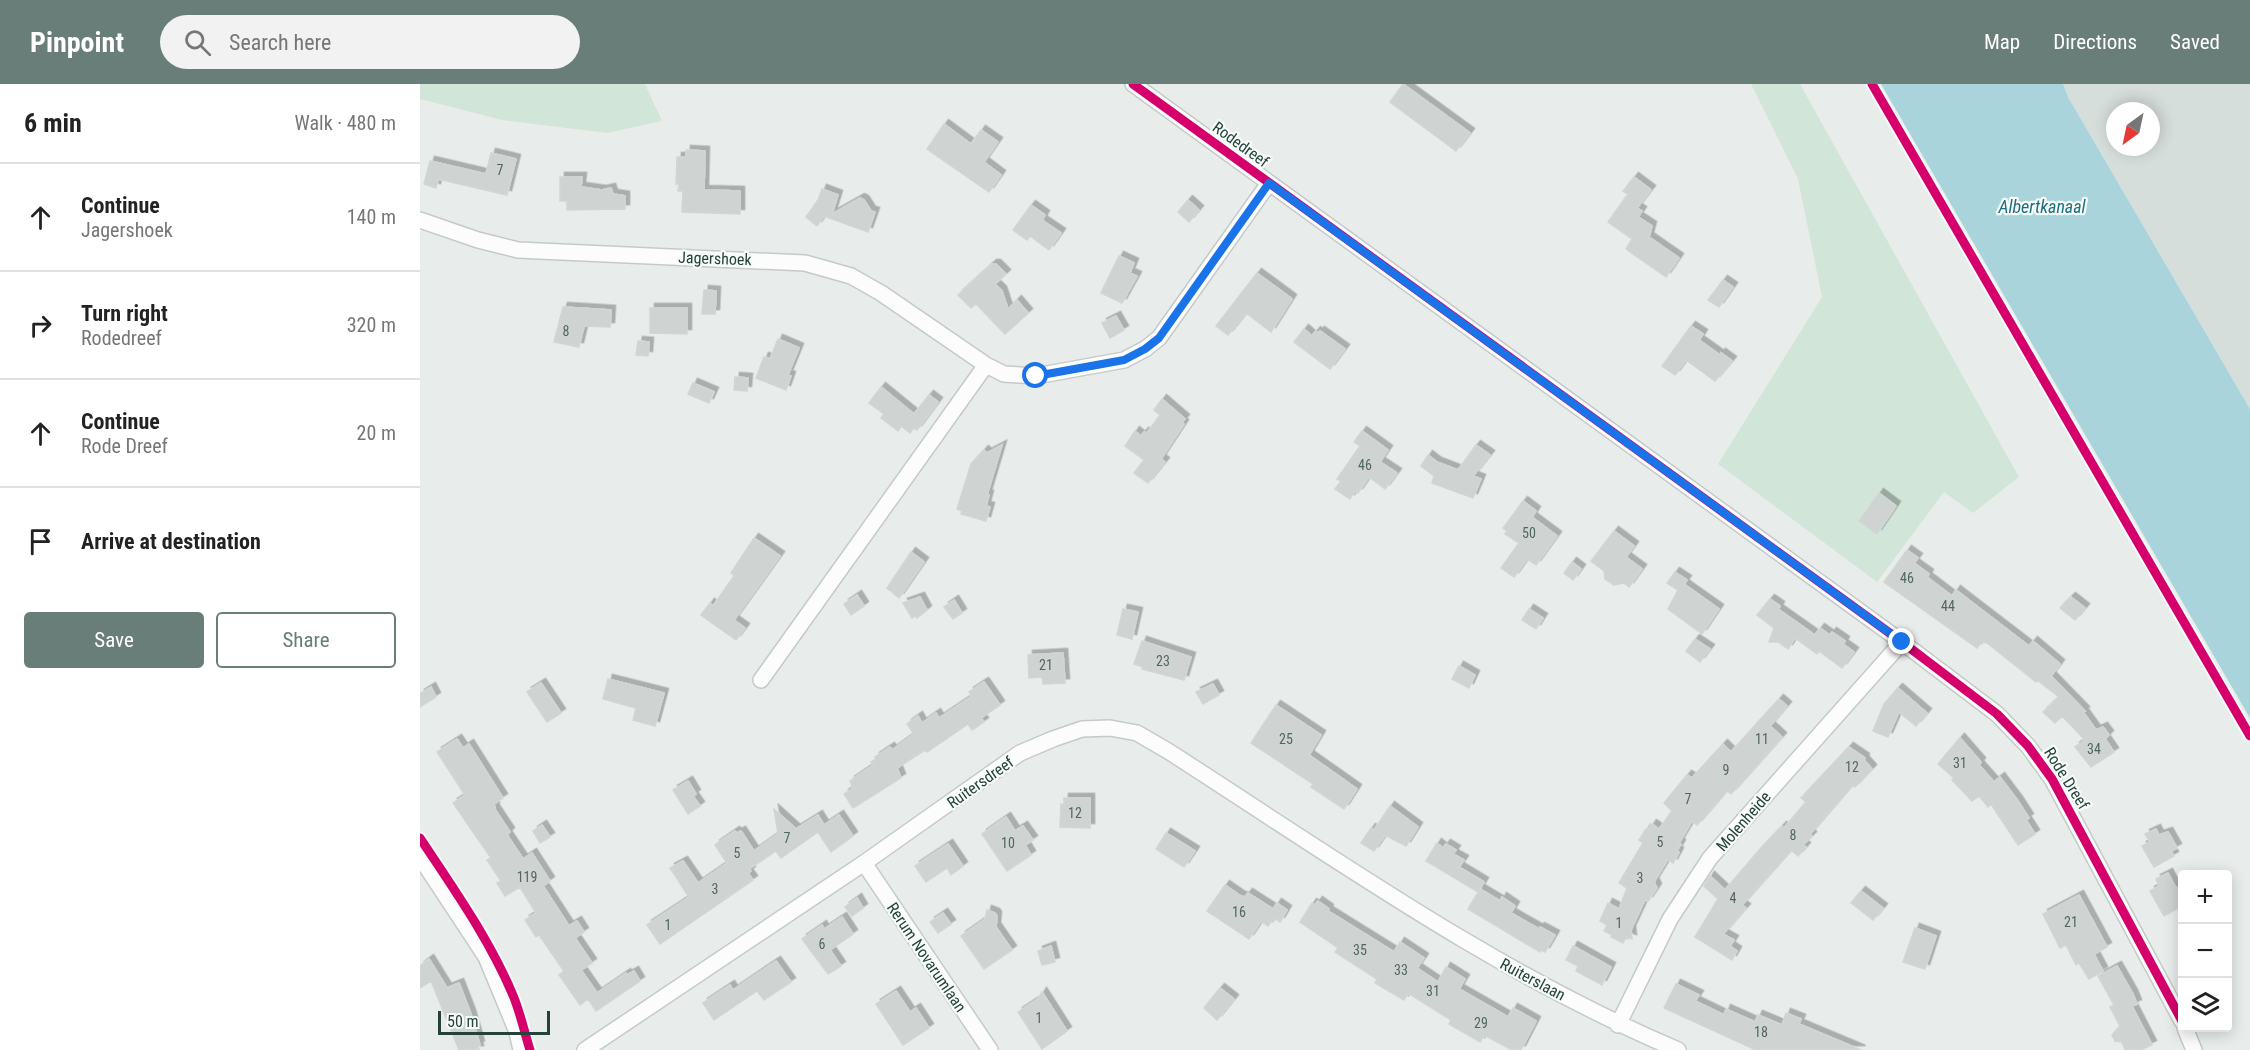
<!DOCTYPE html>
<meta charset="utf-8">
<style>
:root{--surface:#fff;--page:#f2f2f2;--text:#222;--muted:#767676;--line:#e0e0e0;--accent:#697e78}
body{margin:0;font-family:"Roboto Condensed",sans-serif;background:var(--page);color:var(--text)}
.controls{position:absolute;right:18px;bottom:18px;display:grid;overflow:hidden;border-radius:6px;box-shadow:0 3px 15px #0003}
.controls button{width:54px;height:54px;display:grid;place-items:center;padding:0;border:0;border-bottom:2px solid var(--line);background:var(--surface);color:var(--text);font:30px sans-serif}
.compass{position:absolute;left:1686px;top:18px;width:54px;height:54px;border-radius:50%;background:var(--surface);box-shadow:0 3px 15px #0003;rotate:213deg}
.scale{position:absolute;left:18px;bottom:15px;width:112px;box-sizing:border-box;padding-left:6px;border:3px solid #24423a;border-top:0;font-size:16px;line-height:21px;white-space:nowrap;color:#24423a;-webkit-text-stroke:4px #f7fbf9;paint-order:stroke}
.stop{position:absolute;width:18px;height:18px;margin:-14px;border:4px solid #1a73e8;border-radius:50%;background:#fff}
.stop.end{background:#1a73e8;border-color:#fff;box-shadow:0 2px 6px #0008}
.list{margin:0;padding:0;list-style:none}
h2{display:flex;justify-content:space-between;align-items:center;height:78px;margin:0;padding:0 24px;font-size:26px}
h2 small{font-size:20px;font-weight:400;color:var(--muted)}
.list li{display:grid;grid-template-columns:39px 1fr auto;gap:18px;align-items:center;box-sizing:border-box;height:108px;padding:0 24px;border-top:2px solid var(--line)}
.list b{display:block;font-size:22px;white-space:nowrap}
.list p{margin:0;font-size:20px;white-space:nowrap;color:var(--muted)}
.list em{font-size:20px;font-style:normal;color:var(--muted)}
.actions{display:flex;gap:12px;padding:18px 24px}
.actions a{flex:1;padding:14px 0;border:2px solid var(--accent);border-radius:6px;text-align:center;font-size:21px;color:var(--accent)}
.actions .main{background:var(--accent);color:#fff}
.icon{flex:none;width:33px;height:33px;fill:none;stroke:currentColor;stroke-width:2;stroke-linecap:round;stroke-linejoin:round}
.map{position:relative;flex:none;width:1830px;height:966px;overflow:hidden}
header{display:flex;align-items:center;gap:36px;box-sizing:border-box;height:84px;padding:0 30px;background:var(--accent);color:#fff}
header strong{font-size:28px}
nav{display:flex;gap:33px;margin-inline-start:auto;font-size:21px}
.search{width:420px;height:54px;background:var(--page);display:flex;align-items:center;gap:15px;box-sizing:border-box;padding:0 21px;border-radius:33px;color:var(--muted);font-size:22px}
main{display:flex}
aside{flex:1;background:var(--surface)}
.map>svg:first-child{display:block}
</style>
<header>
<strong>Pinpoint</strong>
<div class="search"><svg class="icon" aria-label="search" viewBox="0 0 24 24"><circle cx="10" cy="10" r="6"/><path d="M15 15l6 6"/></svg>Search here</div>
<nav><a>Map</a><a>Directions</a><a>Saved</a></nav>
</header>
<main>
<aside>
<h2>6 min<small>Walk · 480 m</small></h2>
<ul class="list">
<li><svg class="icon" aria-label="ahead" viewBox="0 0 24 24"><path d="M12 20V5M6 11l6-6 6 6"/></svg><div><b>Continue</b><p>Jagershoek</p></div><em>140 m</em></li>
<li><svg class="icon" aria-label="right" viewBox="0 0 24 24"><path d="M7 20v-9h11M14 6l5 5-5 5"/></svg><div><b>Turn right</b><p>Rodedreef</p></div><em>320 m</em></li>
<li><svg class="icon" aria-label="ahead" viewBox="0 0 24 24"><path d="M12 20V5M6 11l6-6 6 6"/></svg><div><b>Continue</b><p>Rode Dreef</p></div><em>20 m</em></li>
<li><svg class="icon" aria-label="arrive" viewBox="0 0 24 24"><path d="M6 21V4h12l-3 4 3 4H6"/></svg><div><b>Arrive at destination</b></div></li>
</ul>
<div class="actions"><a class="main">Save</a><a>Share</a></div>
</aside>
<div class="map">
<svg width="1830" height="966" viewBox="0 0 1830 966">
<defs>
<filter id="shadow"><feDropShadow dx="4.5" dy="-4.5" stdDeviation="0" flood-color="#0004"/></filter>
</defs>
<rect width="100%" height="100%" fill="#e8edeb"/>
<path fill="#d6dedb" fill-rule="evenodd" d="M1643,0H1830V325L1648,13ZM1695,27H1731V63H1695Z"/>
<path fill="#d1e6d8" d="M0,0H225L242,37L187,49L82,36L0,15Z
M1331,0H1380L1599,393L1553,429L1524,408L1457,498L1298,380L1402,213L1378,95Z"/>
<path fill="#a9d4db" d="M1461,0H1643L1648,13L1830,325V634Z"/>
<path fill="#cfd4d2" stroke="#d1d6d4" stroke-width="1.5" filter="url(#shadow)" d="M983,0L1050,49L1036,67L970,18Z
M524,40L551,60L561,46L578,58L564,78L581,91L569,108L507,65Z
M266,66L285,67L284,106L320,107V130L262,128L263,107H258L259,100H256L257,73H266Z
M71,69L96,75L87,111L18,95L16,104L4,100L10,77L66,90Z
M140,93H162L161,103L182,106L191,104L193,110L205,112V125L147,126V117H140Z
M1214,93L1231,106L1217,124L1222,127L1218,133L1232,142L1229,153L1259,174L1246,193L1206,165L1212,155L1188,138L1208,110L1203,107Z
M402,105L418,111L412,130L440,114L444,116L451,127L455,128L448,148L404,132L397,142L386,133L398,116Z
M768,116L779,126L769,138L758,128Z
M611,121L625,131L622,136L641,149L629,166L610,152L607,156L593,146Z
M699,172L714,179L710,189L717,192L702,219L681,209Z
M572,180H576L586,190L575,200L582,207L588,225L597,216L608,229L585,250L556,220L551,224L538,211Z
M837,189L872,215L851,248L826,229L808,251L796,242Z
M1303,196L1313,203L1299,223L1288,216Z
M284,206L296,207L295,230H282Z
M143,223L191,226L190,243L164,242L159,263L134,258Z
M230,224H267V250L230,249Z
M696,232L704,246L690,254L682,239Z
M1271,242L1283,250L1279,256L1300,271L1301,269L1312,277L1295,297L1266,276L1255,291L1242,282Z
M884,245L892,252L896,247L898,249L900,247L925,265L910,285L874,258Z
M358,255L379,264L368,291L371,292L366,306L336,294L344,273L350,275Z
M218,257L229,258L228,272L216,271Z
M315,293L328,294L327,307L314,306Z
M273,299L294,308L289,319L268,310Z
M461,303L494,330L509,311L518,318L497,346L494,343L490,349L481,342L478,347L461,334L464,330L449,319Z
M742,315L765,335L762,338L764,340L741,375L745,378L728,399L714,389L724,376L705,362L715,347L721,352L724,348L727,349L740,331L734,326Z
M942,347L968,366L960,378L977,389L965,405L949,393L938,409L935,407L930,415L915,405L921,397L917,395L940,362L934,358Z
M582,361L567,411H569L566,422L570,423L566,437L541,430L542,427L537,425L551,380L564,366L567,369Z
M1056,361L1070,371L1053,392L1061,395L1053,414L1012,399L1014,392L1001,382L1008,371L1017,378L1038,386Z
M1459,409L1476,422L1457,450L1439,437Z
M1103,417L1116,427L1112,433L1137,452L1116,481L1107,475L1094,493L1081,484L1099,459L1085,450L1087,447L1083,444Z
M1194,447L1214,462L1206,473L1222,485L1209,503L1204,499L1194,501L1185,495L1184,487L1171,477Z
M334,454L360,472L314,536L325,544L316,556L281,531L290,519L293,522L314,492L311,489Z
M1487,466L1498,474L1494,479L1509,490L1507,493L1532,512L1536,506L1609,562L1613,557L1640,580L1631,592L1665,627L1663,628L1676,646L1683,643L1689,651L1685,655L1694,668L1671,683L1655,663L1665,656L1642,632L1635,639L1623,628L1639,613L1617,596L1616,598L1567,559L1562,558L1557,564L1464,498Z
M491,468L504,478L479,514L467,504Z
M1152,478L1161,485L1153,496L1144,489Z
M1255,488L1267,496L1264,500L1299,525L1282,550L1248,525L1258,506L1247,499Z
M437,511L444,522L431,531L424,520Z
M500,513L507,526L497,534L495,532L492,534L483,519Z
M1651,513L1665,524L1655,536L1640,524Z
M1350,515L1360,522L1358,525L1395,551L1400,544L1410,551L1412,548L1425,557L1423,560L1434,568L1422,584L1399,567L1397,570L1375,554L1368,565L1358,558H1349L1354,544L1337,531Z
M534,516L542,529L533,535L524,523Z
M703,525L718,528L712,555L697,551Z
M1109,525L1123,534L1116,545L1102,536Z
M1275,555L1290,565L1280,578L1266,567Z
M722,557L771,573L764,596L722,585L723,583L714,580Z
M643,569L645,599L623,600L622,593L609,594L608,571Z
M1039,582L1055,591L1049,604L1032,595Z
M188,595L244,609L235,642L213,636L216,624L183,615Z
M564,598L580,621L561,634L564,638L552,646L548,640L507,668L505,666L477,684L481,694L433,724L424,710L433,704L430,697L453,681L451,678L456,675L455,673L470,663L472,666L494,650L487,640L498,632L502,639L516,629L519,634L552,612L549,608Z
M121,599L141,629L127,638L107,608Z
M793,600L799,611L783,620L776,608Z
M11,603L16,613L0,623V610Z
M1478,604L1507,629L1496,642L1479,628L1468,653L1453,647L1464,620Z
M1359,615L1367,622L1350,642L1362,653L1311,710L1307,706L1277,741L1272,737L1259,759L1261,760L1257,767L1259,768L1253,779L1248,775L1234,798L1237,804L1228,817L1225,816L1211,846L1212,855L1206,853L1203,859L1191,853L1192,851L1184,847L1187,841L1180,837L1188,819L1199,825L1207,804L1199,799L1223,759L1219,756L1226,745L1228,746L1232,740L1239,745L1252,727L1244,719L1267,691L1272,694L1303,660L1311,668Z
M856,621L901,651L889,671L937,705L924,725L891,703L893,700L831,659Z
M1540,654L1561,678L1559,681L1574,698L1580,693L1598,717L1609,734L1606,736L1615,750L1598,761L1571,720L1568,723L1559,712L1552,717L1532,696L1534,694L1518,680Z
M37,655L43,664L49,660L83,714L74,720L75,723L74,724L90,748L87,751L103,775L112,769L130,797L123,802L149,842L157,837L164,848L155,854L172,879L161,886L177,909L206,889L207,891L214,887L220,897L176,927L168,915L160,921L139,891L144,887L119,851L116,853L105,836L116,829L100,803L85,812L77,799L81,797L67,776L71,774L33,719L45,711L17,668Z
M1429,663L1445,674L1444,676L1452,685L1435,703L1432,701L1390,750L1392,752L1383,761L1386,763L1378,772L1371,766L1322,821L1326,824L1303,850L1314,856L1310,862L1317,867L1312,876L1275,853L1298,815L1284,802L1290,792L1305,806L1341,764L1362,742L1364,744L1386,718L1381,714Z
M268,697L276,710L273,712L280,722L268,730L253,706Z
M644,714H670V744L640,743L641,720L644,721Z
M970,722L998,743L986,762L965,751L954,767L941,759L951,744L954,746Z
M354,725L376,745L398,731L404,741L419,731L433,752L411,768L398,748L361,774L356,767L329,785L331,787L328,789L333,796L240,860L227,841L269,813L250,784L263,777L278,799L307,779L295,761L315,747L317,749L321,747L334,767L358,750Z
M586,733L595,747L603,742L613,756L605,761L611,771L587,787L562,750Z
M122,741L130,753L120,759L113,747Z
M1736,745L1739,751L1748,748L1757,764L1751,767L1754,772L1734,783L1722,762L1730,758L1725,750Z
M746,749L775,767L764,783L736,765Z
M1017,759L1023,764L1026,760L1036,766L1033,770L1044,776L1039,783L1064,798L1058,808L1006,777Z
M528,760L543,782L531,791L527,784L506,798L495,782Z
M1748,789L1756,804L1759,803L1762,810V822L1744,832L1730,807L1739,802L1736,795Z
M805,801L821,812L825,813L828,809L853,825L857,819L867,826L860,838L854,834L848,842L841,837L829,855L787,827Z
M1060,805L1080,817L1082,813L1095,822L1091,829L1119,845L1120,843L1135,851L1125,868L1121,866L1120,868L1048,825Z
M1441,807L1463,824L1453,836L1431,819Z
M1659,811L1687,863L1674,870L1683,887L1669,895L1659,879L1656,881L1646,861L1640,864L1623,830Z
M437,814L443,824L432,832L425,823Z
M898,817L909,825L908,827L974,868L980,858L1004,874L997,884L1018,898L1026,883L1045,895L1039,905L1088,933L1093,924L1116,937L1101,966H1092L1064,951L1060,958L1029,940L1031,936L988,909L984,916L955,899L957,895L915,868L918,864L880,838L892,819L895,821Z
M567,826L575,829L577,832L576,843L592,866L564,885L541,852L565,835Z
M523,829L531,840L518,849L510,838Z
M422,833L433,850L410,866L421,882L408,890L382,855L402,841L404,845Z
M1495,844L1516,852L1505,885L1483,878Z
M631,862L635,878L622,881L618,867Z
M1153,862L1191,883L1182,901L1156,887L1158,882L1146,876Z
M9,875L27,904L39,899L51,930L60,961L58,962L59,966H39L11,897L0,904V882Z
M356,877L371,898L344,916L337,907L294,936L283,919L310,901L313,906Z
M1697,882L1713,910L1717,920L1712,922L1732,961L1721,966H1705L1702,958L1695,957L1692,951L1700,942L1690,923L1694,921L1678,892Z
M1256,900L1279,911L1275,917L1304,931L1306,925L1335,938L1338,931L1362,941L1366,929L1381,935L1379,940L1441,966H1336L1244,924Z
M800,904L814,915L797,936L784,924Z
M476,907L490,928L496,924L509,944L483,961L456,920Z
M622,908L647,947L622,965L598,928L618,915Z"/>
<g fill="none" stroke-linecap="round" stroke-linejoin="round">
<g stroke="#c5cac8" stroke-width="18">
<path id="minor" d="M713,0L1482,558L1577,630L1608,662L1632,695L1762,937
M0,136L58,156L98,166L385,179L431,192L461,209L566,281L584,290L616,292L704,276L725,265L739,254L849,99
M341,596L566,281
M0,773L66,873L97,948L101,966
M444,779L570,966
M1198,941L1250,835L1290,774L1482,558
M1765,944L1774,966
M165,966L444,779L600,669L633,655L662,645L690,644L717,649L748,667C913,773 1076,889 1258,966"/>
</g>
<use href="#minor" stroke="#fcfcfc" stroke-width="15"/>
<g stroke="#f7fbf9" stroke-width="13">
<path id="cycleway" d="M713,0L1482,558L1577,630L1608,662L1632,695L1762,937
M1452,0L1830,652
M0,754C33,804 68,853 92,909C100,927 104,947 110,966"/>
</g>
<use href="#cycleway" stroke="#d6006c" stroke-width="9"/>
</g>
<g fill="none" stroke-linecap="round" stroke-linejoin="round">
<path stroke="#1a73e8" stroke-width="8" d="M616,292L704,276L725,265L739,254L849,99L1482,558"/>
</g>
<g text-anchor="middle" stroke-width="4.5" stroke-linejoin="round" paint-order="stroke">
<g font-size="14" fill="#506761">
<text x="80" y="91">7</text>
<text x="146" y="252">8</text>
<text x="945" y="386">46</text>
<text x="1109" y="454">50</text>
<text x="1487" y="499">46</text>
<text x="1528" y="527">44</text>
<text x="743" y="582">23</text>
<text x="626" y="586">21</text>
<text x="866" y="660">25</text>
<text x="1342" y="660">11</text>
<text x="1674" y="670">34</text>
<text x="1540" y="684">31</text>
<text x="1432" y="688">12</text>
<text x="1306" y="691">9</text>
<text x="1268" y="720">7</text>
<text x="655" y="734">12</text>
<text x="1373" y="756">8</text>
<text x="367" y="759">7</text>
<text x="1240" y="763">5</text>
<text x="588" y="764">10</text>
<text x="317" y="774">5</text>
<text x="107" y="798">119</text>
<text x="1220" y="799">3</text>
<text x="295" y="810">3</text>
<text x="1313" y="819">4</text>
<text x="819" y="833">16</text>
<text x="1651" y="843">21</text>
<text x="1199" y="844">1</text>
<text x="248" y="846">1</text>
<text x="402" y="865">6</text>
<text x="940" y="871">35</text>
<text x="981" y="891">33</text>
<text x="1013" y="912">31</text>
<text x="619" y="939">1</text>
<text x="1061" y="944">29</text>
<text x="1341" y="953">18</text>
</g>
<g font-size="16" fill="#24423a" stroke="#f7fbf9">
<text transform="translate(821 60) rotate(36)" y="6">Rodedreef</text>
<text transform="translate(295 174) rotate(2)" y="6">Jagershoek</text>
<text transform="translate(1647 694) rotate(58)" y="6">Rode Dreef</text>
<text transform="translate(560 698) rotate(-35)" y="6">Ruitersdreef</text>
<text transform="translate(1323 737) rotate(-49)" y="6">Molenheide</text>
<text transform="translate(507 873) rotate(56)" y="6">Rerum Novarumlaan</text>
<text transform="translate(1113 895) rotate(28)" y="6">Ruiterslaan</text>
</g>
<g font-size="18" font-style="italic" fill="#1c6f80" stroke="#f7fbf9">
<text x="1622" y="129">Albertkanaal</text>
</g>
</g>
</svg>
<div class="controls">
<button>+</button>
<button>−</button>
<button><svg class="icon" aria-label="layers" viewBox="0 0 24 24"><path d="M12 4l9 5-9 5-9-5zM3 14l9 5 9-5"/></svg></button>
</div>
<svg class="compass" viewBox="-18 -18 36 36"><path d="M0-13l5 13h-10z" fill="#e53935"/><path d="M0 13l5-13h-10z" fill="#767676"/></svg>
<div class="scale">50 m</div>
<div class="stop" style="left:616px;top:292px"></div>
<div class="stop end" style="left:1482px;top:558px"></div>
</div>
</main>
